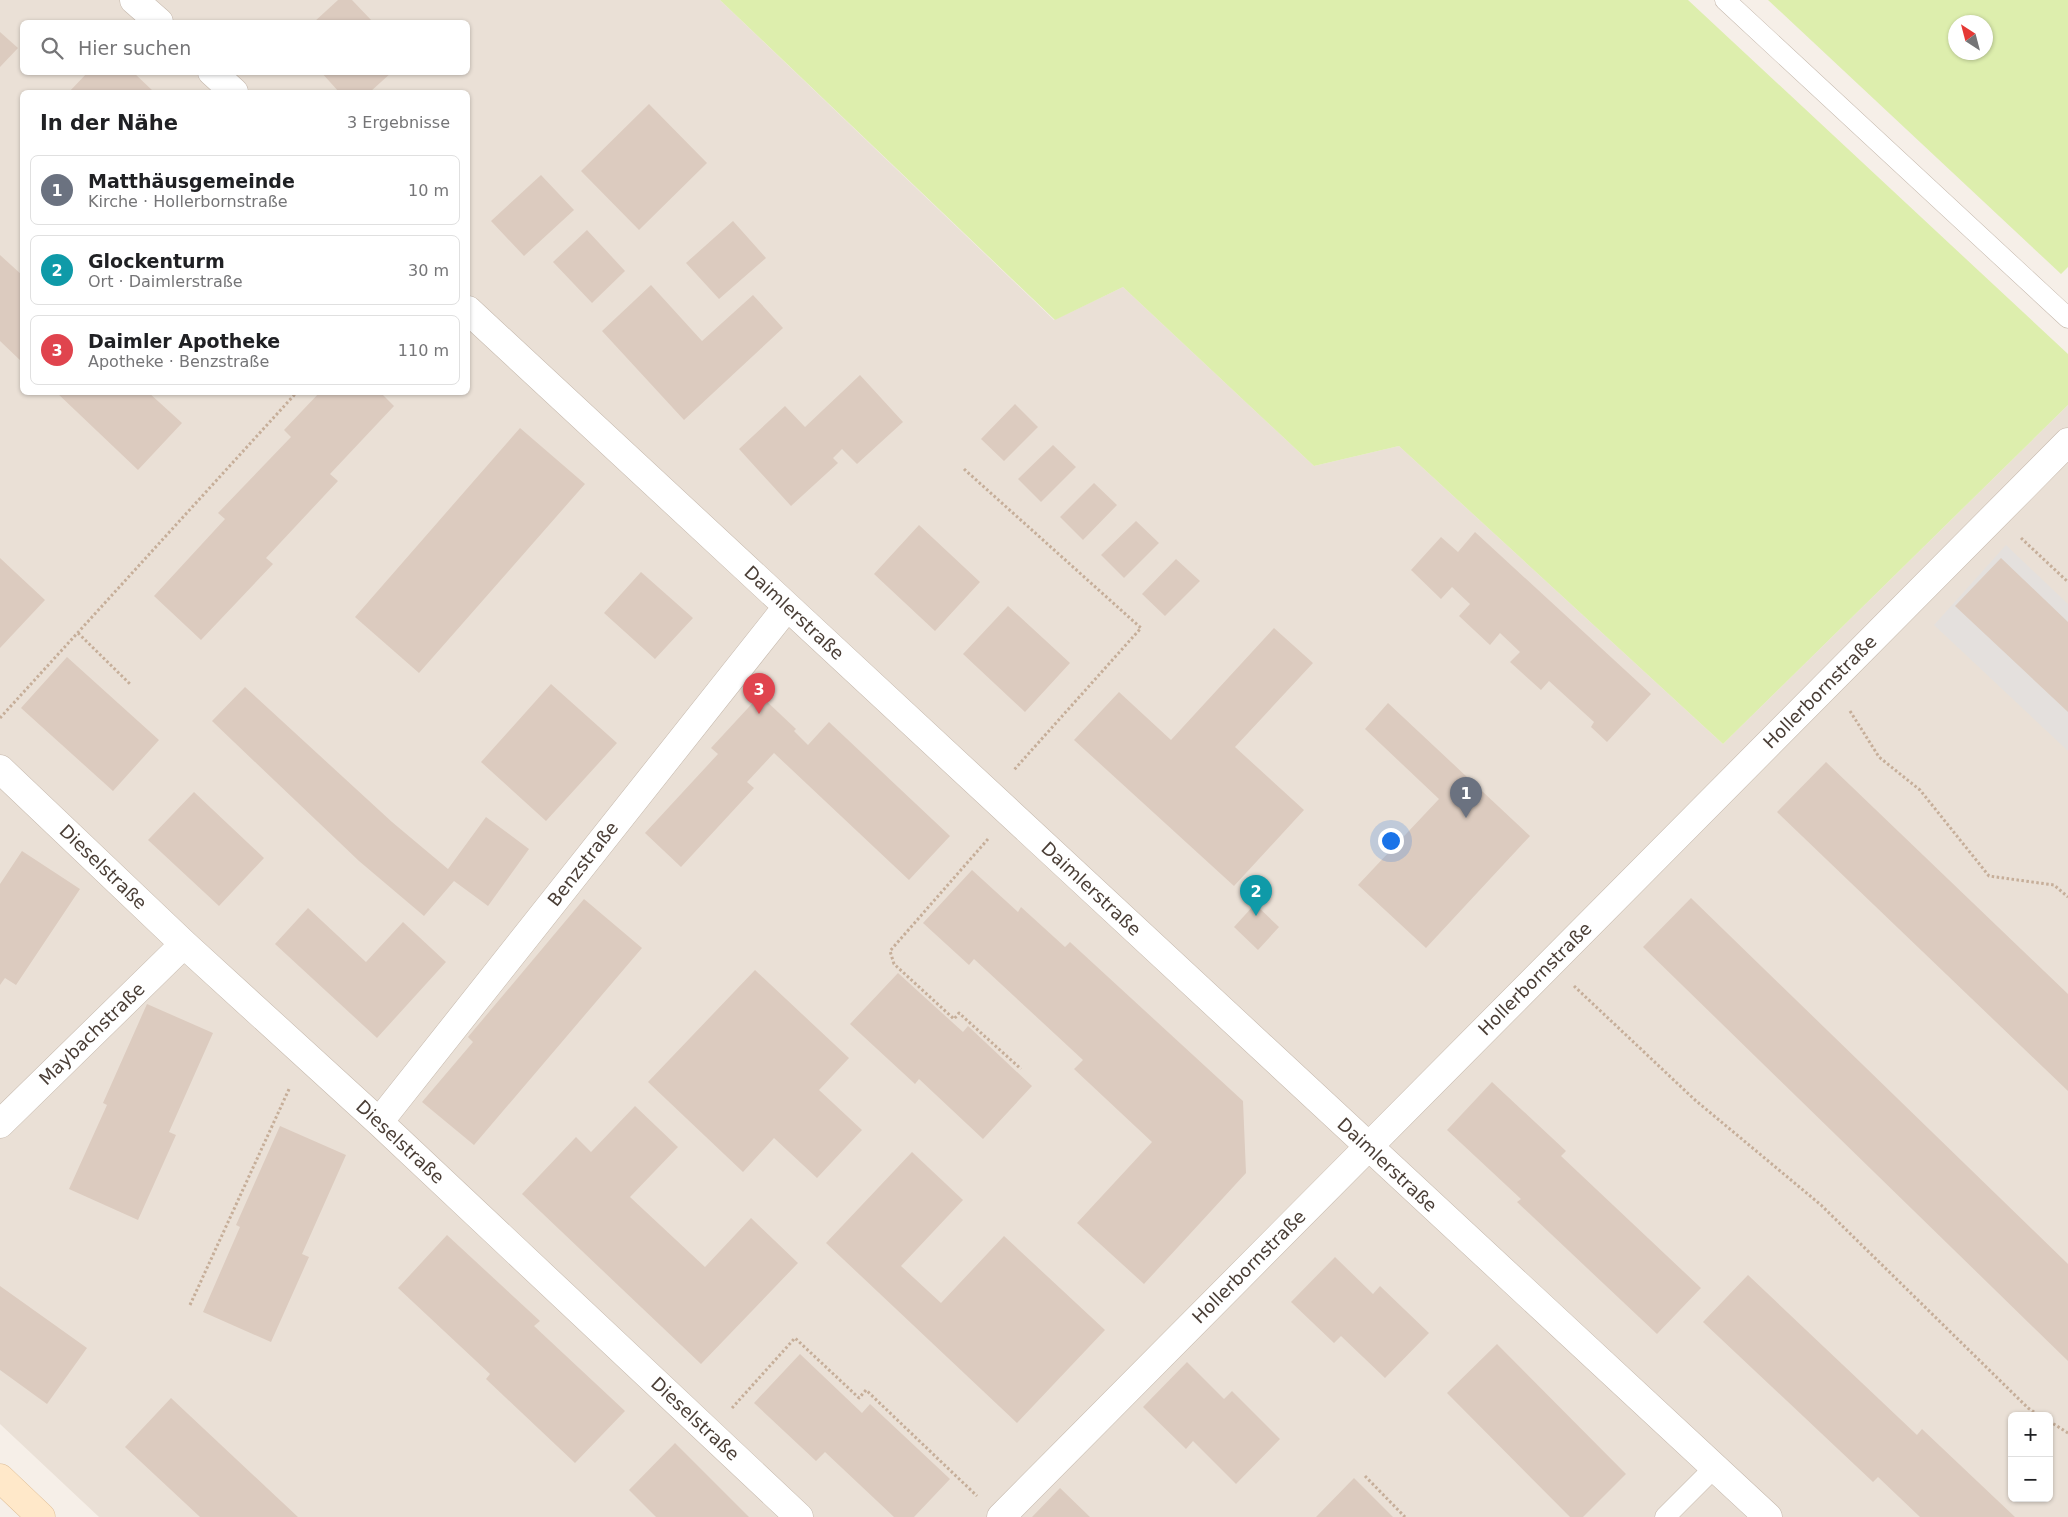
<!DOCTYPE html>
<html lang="de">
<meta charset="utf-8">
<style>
:root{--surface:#fff;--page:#f6f6f6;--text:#202124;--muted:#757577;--line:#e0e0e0;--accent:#0b8043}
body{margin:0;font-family:"DejaVu Sans",sans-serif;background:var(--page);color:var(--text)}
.controls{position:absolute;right:15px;bottom:15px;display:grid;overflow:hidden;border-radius:8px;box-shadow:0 1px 4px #0004}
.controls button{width:45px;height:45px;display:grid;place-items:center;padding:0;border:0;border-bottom:1px solid var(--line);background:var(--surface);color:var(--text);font:25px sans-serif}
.compass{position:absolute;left:1948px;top:15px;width:45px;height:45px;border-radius:50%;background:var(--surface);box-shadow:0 1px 4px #0004;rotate:324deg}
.you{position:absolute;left:1390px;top:840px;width:18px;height:18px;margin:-12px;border:4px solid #fff;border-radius:50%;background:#1a73e8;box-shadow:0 0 0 8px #1a73e833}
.badge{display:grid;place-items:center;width:32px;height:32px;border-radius:50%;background:var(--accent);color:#fff;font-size:16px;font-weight:700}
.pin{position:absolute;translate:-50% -41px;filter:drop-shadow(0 1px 2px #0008)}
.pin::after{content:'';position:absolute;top:26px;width:18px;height:15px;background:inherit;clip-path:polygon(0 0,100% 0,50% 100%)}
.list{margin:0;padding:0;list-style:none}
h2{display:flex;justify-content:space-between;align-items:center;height:65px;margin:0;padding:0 20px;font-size:21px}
h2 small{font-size:16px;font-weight:400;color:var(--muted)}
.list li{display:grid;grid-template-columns:32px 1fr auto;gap:15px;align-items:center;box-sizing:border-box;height:70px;margin:0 10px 10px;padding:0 10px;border:1px solid var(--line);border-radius:8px}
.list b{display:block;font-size:19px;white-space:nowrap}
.list p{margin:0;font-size:16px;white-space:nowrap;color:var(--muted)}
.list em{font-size:16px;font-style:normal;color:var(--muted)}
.icon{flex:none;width:28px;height:28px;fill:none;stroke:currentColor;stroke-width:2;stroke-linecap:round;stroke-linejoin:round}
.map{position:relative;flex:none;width:2068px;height:1517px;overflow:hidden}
.search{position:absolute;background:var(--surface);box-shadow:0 1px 4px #0004;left:20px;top:20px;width:450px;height:55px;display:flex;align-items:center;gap:12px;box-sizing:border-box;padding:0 18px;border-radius:8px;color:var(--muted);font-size:19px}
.panel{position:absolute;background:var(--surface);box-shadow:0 1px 4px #0004;left:20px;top:90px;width:450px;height:305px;border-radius:8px}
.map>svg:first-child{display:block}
</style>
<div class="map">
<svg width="2068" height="1517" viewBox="0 0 2068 1517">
<rect width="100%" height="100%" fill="#f6efe8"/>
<path fill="#eae0d6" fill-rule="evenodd" d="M0,0H720L1054,320L1123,287L1314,466L1399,446L1723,744L2068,405V1517H99L0,1424ZM22,22H468V72H22ZM22,92H468V392H22ZM2012,1416H2049V1498H2012Z"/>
<path fill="#ddeead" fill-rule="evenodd" d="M720,0H1688L2068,354V405L1723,744L1399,446L1314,466L1123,287L1055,320Z
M1768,0H2068V267L2061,274ZM1986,22V52H1956V22Z"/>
<path fill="#e4e0dd" d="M2006,545L2068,604V751L1934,625Z"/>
<path fill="#dccbbf" d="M338,0H352L373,22H314Z
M0,32L18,48L0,67Z
M88,72H133L154,92H69Z
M321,72H392L370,92H339Z
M649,104L707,163L639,230L581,171Z
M541,175L574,210L524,256L491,221Z
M733,221L766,258L719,299L686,263Z
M587,230L625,271L592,303L553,262Z
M0,255L22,275V362L0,341Z
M651,285L702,341L753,295L783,328L684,420L602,331Z
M860,375L903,422L857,464L842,449L833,458L838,463L791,506L739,449L785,406L805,427Z
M56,392H148L182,423L138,470Z
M320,392H380L394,406L330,474L338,481L266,558L273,564L201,640L154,596L225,519L218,513L291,437L284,430Z
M1015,404L1038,427L1004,461L981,439Z
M520,428L585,484L419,673L355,617Z
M1053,445L1076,467L1041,502L1018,479Z
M1094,483L1117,505L1083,540L1060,517Z
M1136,521L1159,543L1124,578L1101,555Z
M919,525L980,582L935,631L874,574Z
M1475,532L1651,694L1607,742L1591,727L1594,722L1549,681L1541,690L1510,662L1520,652L1500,633L1490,645L1459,616L1470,604L1452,587L1441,599L1411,570L1441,537L1458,552Z
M0,558L45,600L0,648Z
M2001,558L2068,622V712L1955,606Z
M1176,559L1200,581L1165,616L1142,594Z
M641,572L693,618L655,659L604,613Z
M1008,606L1070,663L1025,712L963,654Z
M1274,628L1313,663L1235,747L1304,810L1234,886L1074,740L1119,692L1171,740Z
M67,657L159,740L113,791L21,708Z
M551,684L617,743L546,821L481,762Z
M245,687L392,822L448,869L486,817L529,849L488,906L454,881L424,916L359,861L212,721Z
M760,695L796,729L794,731L808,745L829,722L950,836L909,880L774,753L747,782L754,788L681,867L645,833L718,754L711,748Z
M1388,703L1530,836L1426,948L1358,885L1439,799L1365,729Z
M1826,762L2068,994V1091L1777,812Z
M194,792L264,858L219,906L148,840Z
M22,851L80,889L16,985L5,978L0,985V884Z
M972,870L1018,912L1021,907L1065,947L1070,942L1243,1101L1246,1173L1144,1284L1077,1223L1152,1142L1074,1069L1083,1060L974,959L969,965L923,923Z
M1691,898L2068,1264V1361L1643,947Z
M584,899L642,948L474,1145L422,1102L473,1042L468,1037Z
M1255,904L1279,927L1258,950L1234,927Z
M308,908L366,962L403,922L446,962L377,1038L275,944Z
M755,970L849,1058L819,1090L862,1130L817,1178L774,1138L743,1172L648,1082Z
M898,973L963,1032L968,1026L1032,1086L983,1139L919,1079L915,1084L850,1024Z
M147,1004L213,1033L169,1132L176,1135L138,1220L69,1189L107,1105L103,1103Z
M1492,1082L1566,1151L1561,1156L1701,1288L1657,1334L1517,1202L1521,1199L1447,1130Z
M635,1106L678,1147L630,1197L705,1267L751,1218L798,1263L701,1364L522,1194L576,1137L591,1152Z
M280,1126L346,1155L302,1254L309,1257L271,1342L203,1312L240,1227L236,1225Z
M912,1152L963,1200L901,1266L941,1303L1004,1236L1105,1330L1017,1423L826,1243Z
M447,1235L540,1321L534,1326L625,1411L575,1463L486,1379L490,1374L398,1288Z
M1335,1257L1373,1294L1380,1286L1429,1333L1385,1378L1341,1336L1334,1343L1291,1302Z
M1748,1275L1917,1435L1922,1429L2015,1517H1920L1878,1477L1873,1482L1703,1322Z
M0,1286L87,1348L47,1404L0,1370Z
M1497,1344L1626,1474L1583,1517H1570L1447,1393Z
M800,1354L862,1413L870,1404L950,1479L914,1517H894L825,1452L816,1461L754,1403Z
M1187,1362L1224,1399L1232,1391L1280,1439L1236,1484L1193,1441L1186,1449L1143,1407Z
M171,1398L267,1488L298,1517H200L125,1447Z
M675,1443L749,1517H656L629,1490Z
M1354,1478L1393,1517H1316Z
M1060,1488L1090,1517H1032Z"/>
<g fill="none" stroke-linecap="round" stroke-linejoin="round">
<g stroke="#c5b8ac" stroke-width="21">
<path id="lane" d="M1725,0L2068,318
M1665,1517L1714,1468"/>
</g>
<g stroke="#c5b8ac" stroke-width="29">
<path id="street" d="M134,0L159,22
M212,72L234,92
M468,310L1768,1517
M0,769L184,944L379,1122L799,1517
M379,1122L787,607
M0,1124L184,944
M1001,1517L2068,442"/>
</g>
<g stroke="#debd95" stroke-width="29">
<path id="secondary" d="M0,1478L41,1517"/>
</g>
<path stroke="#c6ae99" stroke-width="3" stroke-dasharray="2.5 2.5" stroke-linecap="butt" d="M964,469L1141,628L1013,771
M2021,538L2068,582
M78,633L131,685
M1850,711L1879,757L1920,790L1989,876L2054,885L2068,897
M0,718L297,392
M988,839L890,951L894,964L954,1019L959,1013L1021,1069
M1574,986L1695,1100L1821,1205L2028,1408L2040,1416
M190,1305L290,1087
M732,1408L795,1338L859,1398L866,1390L977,1496
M2049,1421L2068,1433
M1365,1476L1405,1517"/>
<use href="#lane" stroke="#fff" stroke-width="20"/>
<use href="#street" stroke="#fff" stroke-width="28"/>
<use href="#secondary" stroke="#ffe8c9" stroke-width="28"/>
</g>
<g text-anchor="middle" stroke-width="4" stroke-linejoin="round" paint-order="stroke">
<g font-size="18" fill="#4a3e36" stroke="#fff">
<text transform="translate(794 613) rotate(43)" y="6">Daimlerstraße</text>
<text transform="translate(1820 692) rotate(-45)" y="6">Hollerbornstraße</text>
<text transform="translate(583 864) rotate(-52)" y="6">Benzstraße</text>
<text transform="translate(103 867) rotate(44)" y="6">Dieselstraße</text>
<text transform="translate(1091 889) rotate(43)" y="6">Daimlerstraße</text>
<text transform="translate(1535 979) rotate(-45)" y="6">Hollerbornstraße</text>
<text transform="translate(92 1034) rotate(-44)" y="6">Maybachstraße</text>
<text transform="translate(400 1142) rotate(43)" y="6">Dieselstraße</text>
<text transform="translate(1387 1165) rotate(43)" y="6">Daimlerstraße</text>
<text transform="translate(1249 1267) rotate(-45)" y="6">Hollerbornstraße</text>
<text transform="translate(695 1419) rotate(43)" y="6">Dieselstraße</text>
</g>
</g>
</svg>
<div class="controls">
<button>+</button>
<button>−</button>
</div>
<svg class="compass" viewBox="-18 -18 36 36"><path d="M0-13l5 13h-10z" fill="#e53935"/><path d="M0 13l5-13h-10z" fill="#757577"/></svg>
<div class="you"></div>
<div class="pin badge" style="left:1466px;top:818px;background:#6b7280">1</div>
<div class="pin badge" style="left:1256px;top:916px;background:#0f9aa8">2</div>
<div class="pin badge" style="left:759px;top:714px;background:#e0444e">3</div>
<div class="search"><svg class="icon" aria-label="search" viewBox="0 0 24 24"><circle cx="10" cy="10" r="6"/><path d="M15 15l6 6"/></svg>Hier suchen</div>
<section class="panel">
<h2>In der Nähe<small>3 Ergebnisse</small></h2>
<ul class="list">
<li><span class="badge" style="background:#6b7280">1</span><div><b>Matthäusgemeinde</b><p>Kirche · Hollerbornstraße</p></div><em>10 m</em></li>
<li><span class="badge" style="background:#0f9aa8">2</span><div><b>Glockenturm</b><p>Ort · Daimlerstraße</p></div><em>30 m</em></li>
<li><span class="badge" style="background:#e0444e">3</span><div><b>Daimler Apotheke</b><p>Apotheke · Benzstraße</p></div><em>110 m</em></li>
</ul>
</section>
</div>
